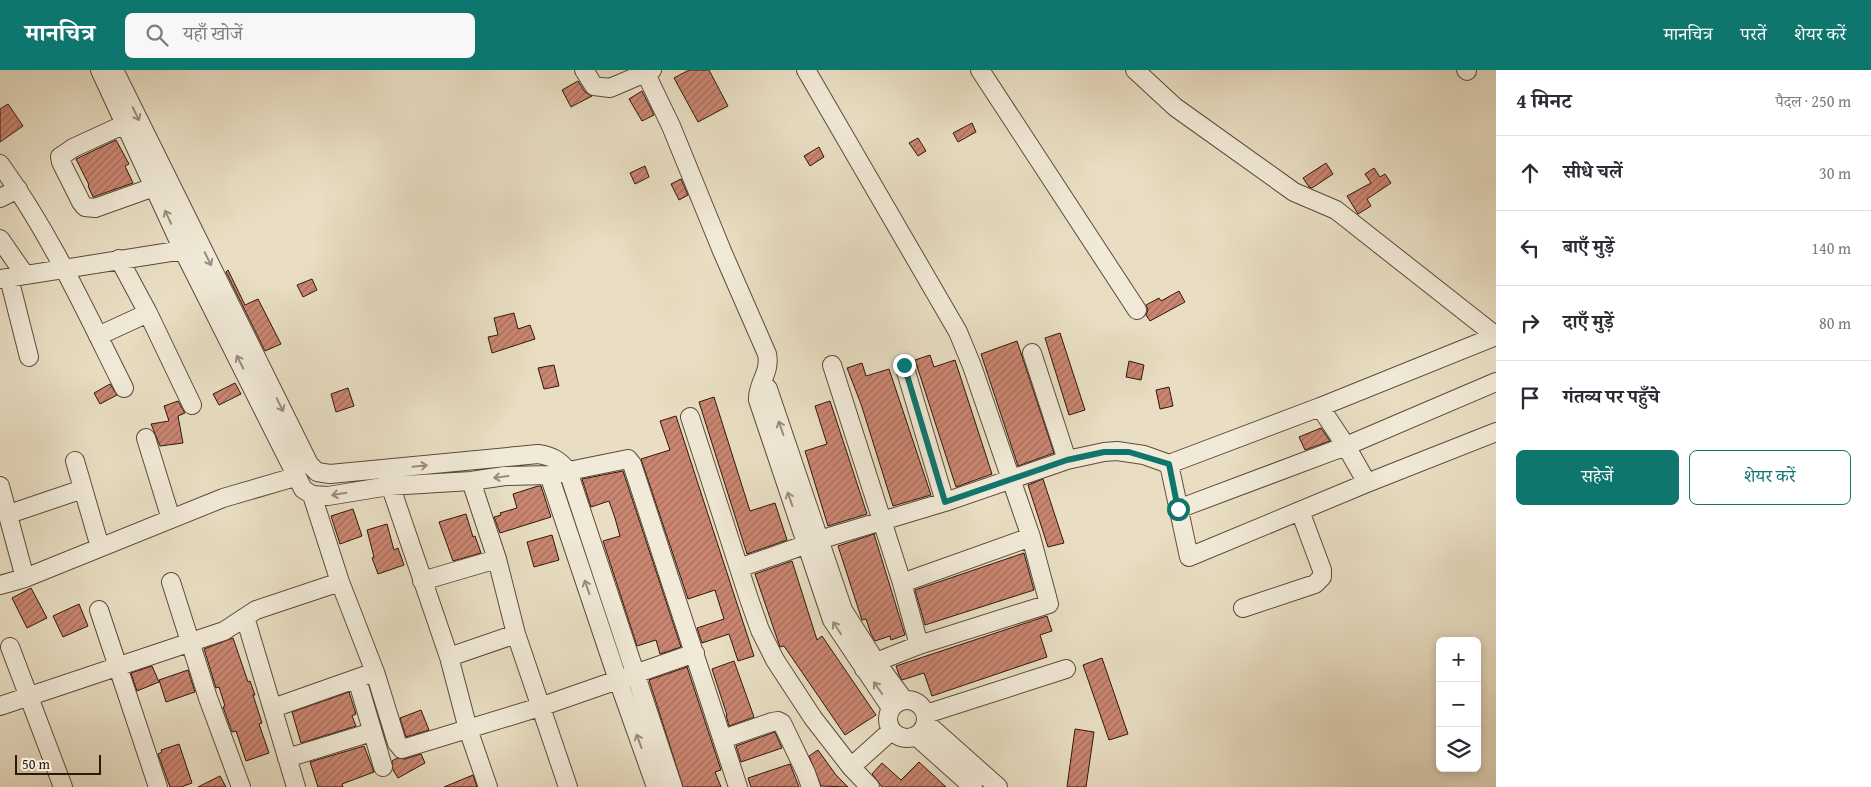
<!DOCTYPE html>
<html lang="hi">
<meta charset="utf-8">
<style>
:root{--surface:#fff;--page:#f7f7f7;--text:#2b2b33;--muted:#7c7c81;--line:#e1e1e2;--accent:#0f766e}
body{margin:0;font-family:"Gentium Book Plus","Noto Serif Devanagari",serif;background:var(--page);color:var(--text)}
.controls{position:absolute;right:15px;bottom:15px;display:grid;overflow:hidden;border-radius:8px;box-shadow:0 2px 8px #0003}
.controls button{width:45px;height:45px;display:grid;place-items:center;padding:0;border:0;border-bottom:1px solid var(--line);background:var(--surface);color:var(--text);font:25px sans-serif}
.scale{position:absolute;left:15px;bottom:12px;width:86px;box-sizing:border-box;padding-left:5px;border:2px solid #2f180b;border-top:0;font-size:14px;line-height:18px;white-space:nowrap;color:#2f180b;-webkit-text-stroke:4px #f1ead8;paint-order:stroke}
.stop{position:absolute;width:15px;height:15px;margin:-11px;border:4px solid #0f766e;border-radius:50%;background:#fff}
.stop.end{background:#0f766e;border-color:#fff;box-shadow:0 1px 5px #0008}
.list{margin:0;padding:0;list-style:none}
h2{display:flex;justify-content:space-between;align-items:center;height:65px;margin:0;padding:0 20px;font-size:21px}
h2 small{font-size:16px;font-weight:400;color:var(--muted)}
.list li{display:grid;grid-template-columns:32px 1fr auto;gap:15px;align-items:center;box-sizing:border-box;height:75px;padding:0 20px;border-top:1px solid var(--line)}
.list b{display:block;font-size:19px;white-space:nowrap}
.list em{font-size:16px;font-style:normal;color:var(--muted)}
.actions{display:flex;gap:10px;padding:15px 20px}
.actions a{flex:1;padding:11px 0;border:1px solid var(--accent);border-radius:8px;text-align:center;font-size:18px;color:var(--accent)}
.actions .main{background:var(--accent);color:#fff}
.icon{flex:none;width:28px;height:28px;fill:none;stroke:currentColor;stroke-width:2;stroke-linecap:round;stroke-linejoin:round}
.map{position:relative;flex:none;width:1496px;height:717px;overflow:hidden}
header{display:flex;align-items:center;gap:30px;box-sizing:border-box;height:70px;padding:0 25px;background:var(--accent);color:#fff}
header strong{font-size:24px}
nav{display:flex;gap:28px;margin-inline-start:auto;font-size:18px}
.search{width:350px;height:45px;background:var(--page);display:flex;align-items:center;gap:12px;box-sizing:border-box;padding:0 18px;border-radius:8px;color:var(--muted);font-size:19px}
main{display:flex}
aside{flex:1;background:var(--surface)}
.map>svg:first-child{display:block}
</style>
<header>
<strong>मानचित्र</strong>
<div class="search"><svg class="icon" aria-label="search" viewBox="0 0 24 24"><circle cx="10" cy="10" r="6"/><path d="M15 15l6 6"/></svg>यहाँ खोजें</div>
<nav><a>मानचित्र</a><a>परतें</a><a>शेयर करें</a></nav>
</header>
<main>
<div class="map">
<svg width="1496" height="717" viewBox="0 0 1496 717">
<defs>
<pattern id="building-hatch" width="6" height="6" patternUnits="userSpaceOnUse" patternTransform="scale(1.25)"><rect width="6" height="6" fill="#cb8671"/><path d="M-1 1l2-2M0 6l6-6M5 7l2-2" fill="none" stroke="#a56d5b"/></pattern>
</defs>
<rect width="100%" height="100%" fill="#e9dec3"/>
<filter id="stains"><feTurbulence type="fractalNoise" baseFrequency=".004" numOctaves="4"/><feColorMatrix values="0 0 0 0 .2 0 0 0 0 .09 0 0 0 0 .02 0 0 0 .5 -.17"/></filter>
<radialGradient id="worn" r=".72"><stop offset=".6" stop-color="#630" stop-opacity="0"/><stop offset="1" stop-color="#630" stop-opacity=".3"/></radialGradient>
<path fill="url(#building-hatch)" stroke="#2f180b" d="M689,0H709L728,36L698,52L674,8Z
M578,11L585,22L592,26L571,37L562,20Z
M642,21L654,45L642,51L629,29Z
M8,34L23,56L0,72V39Z
M972,53L976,62L958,72L953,63Z
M918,68L926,81L918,86L909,73Z
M116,70L129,94L125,96L133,113L93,127L88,116L89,115L76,89Z
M819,77L824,87L810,96L804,86Z
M1326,93L1333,104L1312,118L1309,117L1303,108Z
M645,96L649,107L635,114L630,103Z
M1374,98L1380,107L1385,104L1391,113L1367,129L1371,136L1358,144L1347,126L1371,113L1365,104Z
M681,109L688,125L679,130L671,114Z
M228,200L245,235L258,229L281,274L265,281L226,202Z
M312,209L317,220L303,227L297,215Z
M1179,221L1185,232L1150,251L1146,245L1148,240L1146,235L1159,228L1161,231Z
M514,243L518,259L530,255L535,269L492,283L488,267L498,265L494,248Z
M1060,263L1085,340L1069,345L1045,268Z
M1017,271L1054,383L1018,396L981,284Z
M930,285L934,297L955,290L992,404L956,417L915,290Z
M1129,291L1144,295L1141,310L1126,307Z
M862,293L866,306L889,299L931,425L893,436L861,334L847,298Z
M554,295L559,316L544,319L538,298Z
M235,313L241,324L219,335L213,324Z
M110,314L117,325L100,334L94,323Z
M1169,317L1173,336L1160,339L1156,320Z
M348,318L354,336L336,342L331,324Z
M714,327L750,441L775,433L787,470L747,484L699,332Z
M178,331L185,343L178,346L183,373L160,376L151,354L169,351L164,336Z
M830,331L867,444L828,456L805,381L827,374L815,336Z
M676,346L754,586L738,591L729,564L702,573L697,558L724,549L719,533L715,520L688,529L641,389L670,380L660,351Z
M1321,358L1330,371L1305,380L1299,367Z
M623,401L681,577L660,584L656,570L637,576L603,471L620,466L615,448L609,431L591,437L582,409Z
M1043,409L1064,473L1048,477L1028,415Z
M538,416H541L551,447L500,463L494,447L501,445L500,443L517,438L513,424Z
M353,439L362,466L340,474L331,446Z
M466,444L473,467L475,466L481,483L453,491L439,452Z
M387,454L394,480L398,478L404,495L378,504L372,488L374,487L367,460Z
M874,464L905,565L891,570L890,566L875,571L871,564L866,549L862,550L838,476Z
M552,465L559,490L534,497L527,472Z
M1024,483L1034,520L925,555L915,520Z
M792,491L817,570L822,566L876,645L845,665L784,576L780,577L755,504Z
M31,518L47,548L27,558L12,528Z
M79,534L88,556L63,567L53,546Z
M1047,546L1052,561L1040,565L1047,587L932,626L924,603L902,610L899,605L896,596Z
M233,568L248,612L250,611L255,625H253L262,653L259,654L269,683L246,691L236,661L232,662L223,637L225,636L219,617L216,618L204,579Z
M1102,588L1128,664L1109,670L1083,595Z
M734,591L754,647L729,656L726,645H727L712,599Z
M152,596L159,612L137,621L131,603Z
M687,597L721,700L715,702L721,717H683L649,610Z
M188,600L195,622L166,632L159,610Z
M349,622L356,644L352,646L356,656L301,673L292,642Z
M421,640L429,660L406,667L400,648Z
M1075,659L1094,662L1086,717H1067Z
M775,662L782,678L741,692L736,676Z
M179,674L192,713L181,717H170L158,684L162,682L161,680Z
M364,676L374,702L342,714L343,717H318L310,692Z
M818,680L836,705L848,717L821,716L809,686Z
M421,684L425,693L398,708L393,700L392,691L397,688L405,689Z
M919,692L946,717H882L872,704L882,693L901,710Z
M790,694L799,717H751L748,708Z
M473,705L477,717H444Z
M220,706L226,717H198Z"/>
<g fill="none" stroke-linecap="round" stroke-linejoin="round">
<g stroke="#5e4a39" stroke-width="20">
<path id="minor" d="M100,0L183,180L303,419L312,425L328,426L389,416L471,411L505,406L549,405L628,389L632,394L738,717
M114,0L309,394L317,402L330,404L538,384C552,386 559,390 568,401L673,717
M584,0L594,16L610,18L652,0
M806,0L958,262L972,296L1031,467L1049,534L919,575L876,592L864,599
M980,0L1137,240
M1135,0L1175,37L1294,122L1336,140L1496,266
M1466,0L1467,1
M646,4L671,56L722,181L767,284C771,303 757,313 758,330L832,550L891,638
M125,54L73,78L60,87L61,92L81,132L85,137L95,138L154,117
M0,94C50,163 86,242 124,318
M0,128L18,119
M0,169L25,205
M119,189L148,243L192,335
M9,208L29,287
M0,209L183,180
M98,266L148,243
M1032,283L1067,390
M832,295L902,513L919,575
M904,295L945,432
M763,313L768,319L843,540L876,592L904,630
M1320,337L1346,376L1367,413
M690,347L749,529L760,560L775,590L813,648L851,697L870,717
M146,368L171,449
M75,391L100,477
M1169,394L1189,487L1367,413L1496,362
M549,405L618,610L656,717
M387,406L449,587L468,659L488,717
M471,411L497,489L516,564L568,717
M0,416L25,508
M312,425L340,512L375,602L397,673L402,679L540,637L695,583
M1178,439L1346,376L1496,312
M9,444L83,419
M739,498L819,470L945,432L1067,390L1104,382L1117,381L1144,385L1169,394L1320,337L1496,266
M422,511L497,489
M171,512L208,628L241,717
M902,513L1031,467
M0,515L25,508L223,428L295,407
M1243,538L1315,514L1322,507V500L1300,441
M99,540L158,717
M245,547L296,717
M10,577L63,717
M449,587L516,564
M357,609L383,697
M888 649a19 19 0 1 1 38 0a19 19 0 1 1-38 0Z
M0,636L224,561L256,540L340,512
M273,638L375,602
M926,644L1066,599
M926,653L998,717
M916,666L973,717
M723,669L772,652L778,651L782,653L806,703L811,717
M287,688L372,662
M851,697L891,661"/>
</g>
<use href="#minor" stroke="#f1ead8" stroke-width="18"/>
</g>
<defs><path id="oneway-shaft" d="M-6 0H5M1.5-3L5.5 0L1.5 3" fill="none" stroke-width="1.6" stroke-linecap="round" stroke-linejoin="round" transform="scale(1.25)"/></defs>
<g stroke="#9a8c7c">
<use href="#oneway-shaft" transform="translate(136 44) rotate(64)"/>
<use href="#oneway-shaft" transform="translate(168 147) rotate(-115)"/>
<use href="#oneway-shaft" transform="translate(208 189) rotate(64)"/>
<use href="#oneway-shaft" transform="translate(240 292) rotate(-117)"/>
<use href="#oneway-shaft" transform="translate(280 335) rotate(64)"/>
<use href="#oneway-shaft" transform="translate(781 358) rotate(-109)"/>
<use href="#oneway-shaft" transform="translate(420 396) rotate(-6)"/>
<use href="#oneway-shaft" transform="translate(501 407) rotate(173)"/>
<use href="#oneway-shaft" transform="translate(339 424) rotate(171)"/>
<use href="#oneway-shaft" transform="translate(790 429) rotate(-109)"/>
<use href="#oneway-shaft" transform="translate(587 517) rotate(-109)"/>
<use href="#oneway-shaft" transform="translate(837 558) rotate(-123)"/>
<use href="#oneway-shaft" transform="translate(878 618) rotate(-125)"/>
<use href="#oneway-shaft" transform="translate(639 671) rotate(-110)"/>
</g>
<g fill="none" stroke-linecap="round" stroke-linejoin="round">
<path stroke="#0f766e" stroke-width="6" d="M904,295L945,432L1067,390L1104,382H1129L1169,394L1178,439"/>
</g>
<rect width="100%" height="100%" filter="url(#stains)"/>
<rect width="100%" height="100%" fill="url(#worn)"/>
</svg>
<div class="controls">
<button>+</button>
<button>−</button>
<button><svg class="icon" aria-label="layers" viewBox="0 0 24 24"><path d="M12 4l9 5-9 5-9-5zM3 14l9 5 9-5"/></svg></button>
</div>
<div class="scale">50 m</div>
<div class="stop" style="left:1178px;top:439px"></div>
<div class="stop end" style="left:904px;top:295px"></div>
</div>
<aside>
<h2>4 मिनट<small>पैदल · 250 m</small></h2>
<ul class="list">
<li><svg class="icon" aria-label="ahead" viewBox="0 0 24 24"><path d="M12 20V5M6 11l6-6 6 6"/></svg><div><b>सीधे चलें</b></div><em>30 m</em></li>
<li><svg class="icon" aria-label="left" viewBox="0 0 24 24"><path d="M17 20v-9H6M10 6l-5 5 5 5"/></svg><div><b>बाएँ मुड़ें</b></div><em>140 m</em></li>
<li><svg class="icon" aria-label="right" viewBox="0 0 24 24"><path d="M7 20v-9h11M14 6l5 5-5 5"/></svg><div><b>दाएँ मुड़ें</b></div><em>80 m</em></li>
<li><svg class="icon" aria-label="arrive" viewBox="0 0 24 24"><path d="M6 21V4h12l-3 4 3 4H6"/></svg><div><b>गंतव्य पर पहुँचे</b></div></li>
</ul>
<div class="actions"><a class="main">सहेजें</a><a>शेयर करें</a></div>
</aside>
</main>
